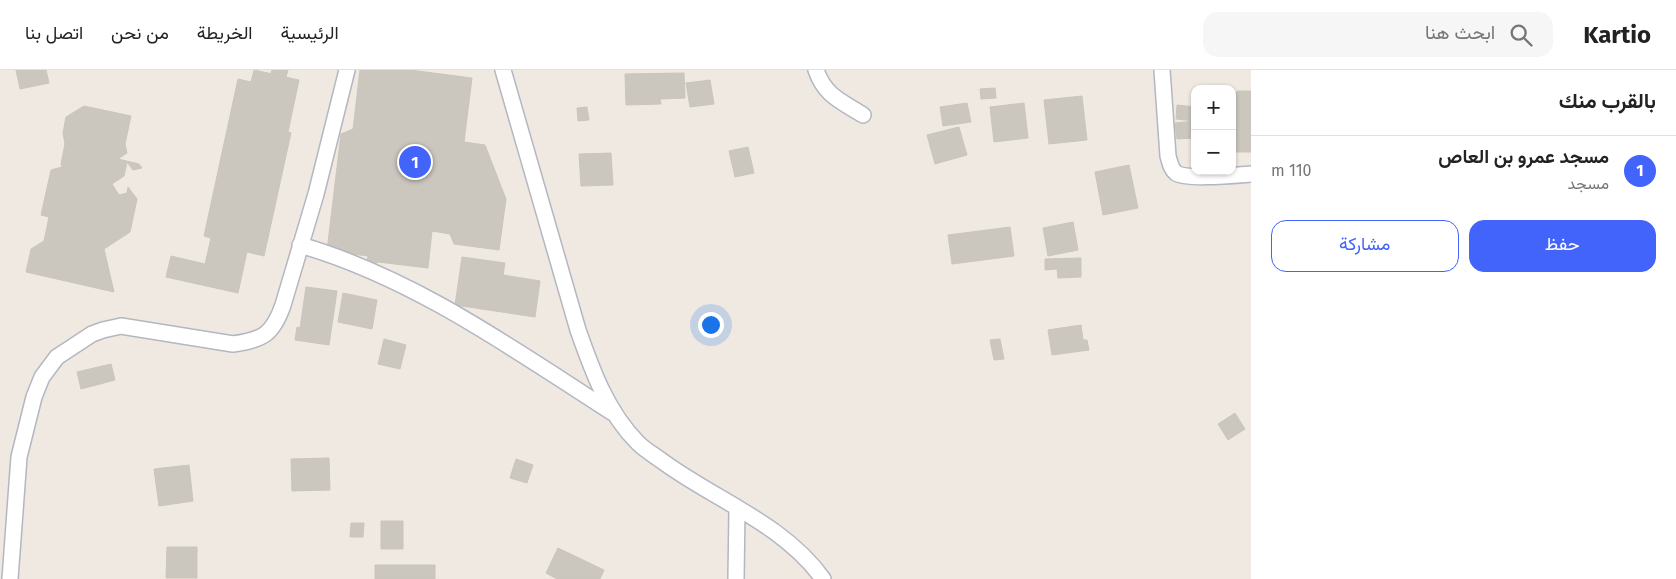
<!DOCTYPE html>
<html lang="ar">
<meta charset="utf-8">
<style>
:root{--surface:#fff;--page:#f6f6f6;--text:#222;--muted:#767676;--line:#e0e0e0;--accent:#4264fb}
body{margin:0;font-family:"Fira Sans",Vazirmatn,sans-serif;background:var(--page);color:var(--text);direction:rtl}
.controls{position:absolute;right:15px;top:15px;display:grid;overflow:hidden;border-radius:10px;box-shadow:0 1px 4px #0004}
.controls button{width:45px;height:45px;display:grid;place-items:center;padding:0;border:0;border-bottom:1px solid var(--line);background:var(--surface);color:var(--text);font:25px sans-serif}
.you{position:absolute;left:710px;top:254px;width:18px;height:18px;margin:-12px;border:4px solid #fff;border-radius:50%;background:#1a73e8;box-shadow:0 0 0 8px #1a73e833}
.badge{display:grid;place-items:center;width:32px;height:32px;border-radius:50%;background:var(--accent);color:#fff;font-size:16px;font-weight:700}
.pin{position:absolute;translate:-50% -50%;border:2px solid #fff;box-shadow:0 1px 5px #0006}
.list{margin:0;padding:0;list-style:none}
h2{display:flex;justify-content:space-between;align-items:center;height:65px;margin:0;padding:0 20px;font-size:21px}
h2 small{font-size:16px;font-weight:400;color:var(--muted)}
.list li{display:grid;grid-template-columns:32px 1fr auto;gap:15px;align-items:center;box-sizing:border-box;height:70px;padding:0 20px;border-top:1px solid var(--line)}
.list b{display:block;font-size:19px;white-space:nowrap}
.list p{margin:0;font-size:16px;white-space:nowrap;color:var(--muted)}
.list em{font-size:16px;font-style:normal;color:var(--muted)}
.actions{display:flex;gap:10px;padding:15px 20px}
.actions a{flex:1;padding:11px 0;border:1px solid var(--accent);border-radius:15px;text-align:center;font-size:18px;color:var(--accent)}
.actions .main{background:var(--accent);color:#fff}
.icon{flex:none;width:28px;height:28px;fill:none;stroke:currentColor;stroke-width:2;stroke-linecap:round;stroke-linejoin:round}
.map{position:relative;flex:none;width:1251px;height:509px;overflow:hidden;direction:ltr}
header{display:flex;align-items:center;gap:30px;box-sizing:border-box;height:70px;padding:0 25px;background:var(--surface);border-bottom:1px solid var(--line)}
header strong{font-size:24px}
nav{display:flex;gap:28px;margin-inline-start:auto;font-size:18px}
.search{width:350px;height:45px;background:var(--page);display:flex;align-items:center;gap:12px;box-sizing:border-box;padding:0 18px;border-radius:15px;color:var(--muted);font-size:19px}
main{display:flex}
aside{flex:1;background:var(--surface)}
.map>svg:first-child{display:block}
</style>
<header>
<strong>Kartio</strong>
<div class="search"><svg class="icon" aria-label="search" viewBox="0 0 24 24"><circle cx="10" cy="10" r="6"/><path d="M15 15l6 6"/></svg>ابحث هنا</div>
<nav><a>الرئيسية</a><a>الخريطة</a><a>من نحن</a><a>اتصل بنا</a></nav>
</header>
<main>
<aside>
<h2>بالقرب منك<small></small></h2>
<ul class="list">
<li><span class="badge">1</span><div><b>مسجد عمرو بن العاص</b><p>مسجد</p></div><em>110 m</em></li>
</ul>
<div class="actions"><a class="main">حفظ</a><a>مشاركة</a></div>
</aside>
<div class="map">
<svg width="1251" height="509" viewBox="0 0 1251 509">
<rect width="100%" height="100%" fill="#efe9e1"/>
<path fill="#cbc7bf" stroke="#cbc5ba" d="M16,0H46L49,13L20,19Z
M254,0L299,10L288,62L291,63L264,186L247,182L238,223L166,207L171,186L205,194L211,168L204,166L238,9L251,12Z
M272,0H288L286,7L271,3Z
M360,0H410L472,8L464,72L485,75L506,129L499,180L454,174L450,164L432,161L428,198L378,192L374,194L367,193L368,186L327,181L341,64L353,59Z
M684,3L685,28L660,29L661,34L626,35L625,4Z
M710,10L714,34L690,37L686,13Z
M995,18L996,28L981,29L980,19Z
M1238,21H1251V82H1232V25Z
M1082,26L1087,70L1049,74L1044,30Z
M967,33L971,52L943,56L940,37Z
M1024,33L1028,68L994,72L990,37Z
M1177,35L1195,37V51L1176,49Z
M84,36L131,46L125,74L127,83L118,89L139,94L142,98L133,100L127,92L124,106L112,114L119,125L127,123L128,117L137,129L130,162L104,179L114,222L26,202L31,179L44,171L49,147L41,145L51,100L62,97L61,94L65,74L63,63L66,47Z
M587,37L589,50L578,51L577,38Z
M1195,51V68L1177,69L1175,53Z
M959,57L967,85L935,94L927,65Z
M748,77L754,103L735,107L729,81Z
M611,83L613,115L581,116L579,84Z
M1129,95L1138,138L1103,145L1095,102Z
M1073,152L1078,180L1048,186L1043,158Z
M1010,157L1014,186L952,194L948,165Z
M462,187L505,193L503,205L540,211L535,247L455,235Z
M1081,188V207L1058,208L1057,199L1045,200V189Z
M306,217L337,221L329,275L295,270L297,257L300,258Z
M343,223L377,230L372,259L338,252Z
M1081,255L1083,270H1087L1089,280L1052,285L1048,260Z
M384,269L406,275L400,299L378,294Z
M1000,269L1004,289L994,290L990,270Z
M111,294L115,310L81,319L77,302Z
M1235,343L1245,359L1228,370L1218,354Z
M329,388L330,420L292,421L291,389Z
M516,389L533,395L527,413L510,408Z
M189,395L193,431L159,436L154,399Z
M381,451H403V479H381Z
M351,453H364L363,467H350Z
M167,477H197V508H166Z
M558,478L604,500L600,509H557L546,503Z
M375,495H435V509H375Z"/>
<g fill="none" stroke-linecap="round" stroke-linejoin="round">
<g stroke="#b4b7c1" stroke-width="18">
<path id="street" d="M503,0L578,260C592,300 607,342 638,373C645,380 654,385 662,391C715,430 784,454 823,509
M816,0C825,26 841,31 863,45
M1162,0L1168,86C1170,93 1171,99 1176,103C1186,110 1237,105 1251,104
M300,175C414,208 513,279 613,343
M10,509L19,387L34,327L42,307L57,287L92,264L103,260L121,256L233,274C263,270 273,264 283,235L316,124L347,0
M736,509L737,439"/>
</g>
<use href="#street" stroke="#fff" stroke-width="15"/>
</g>
</svg>
<div class="controls">
<button>+</button>
<button>−</button>
</div>
<div class="you"></div>
<div class="pin badge" style="left:415px;top:92px">1</div>
</div>
</main>
